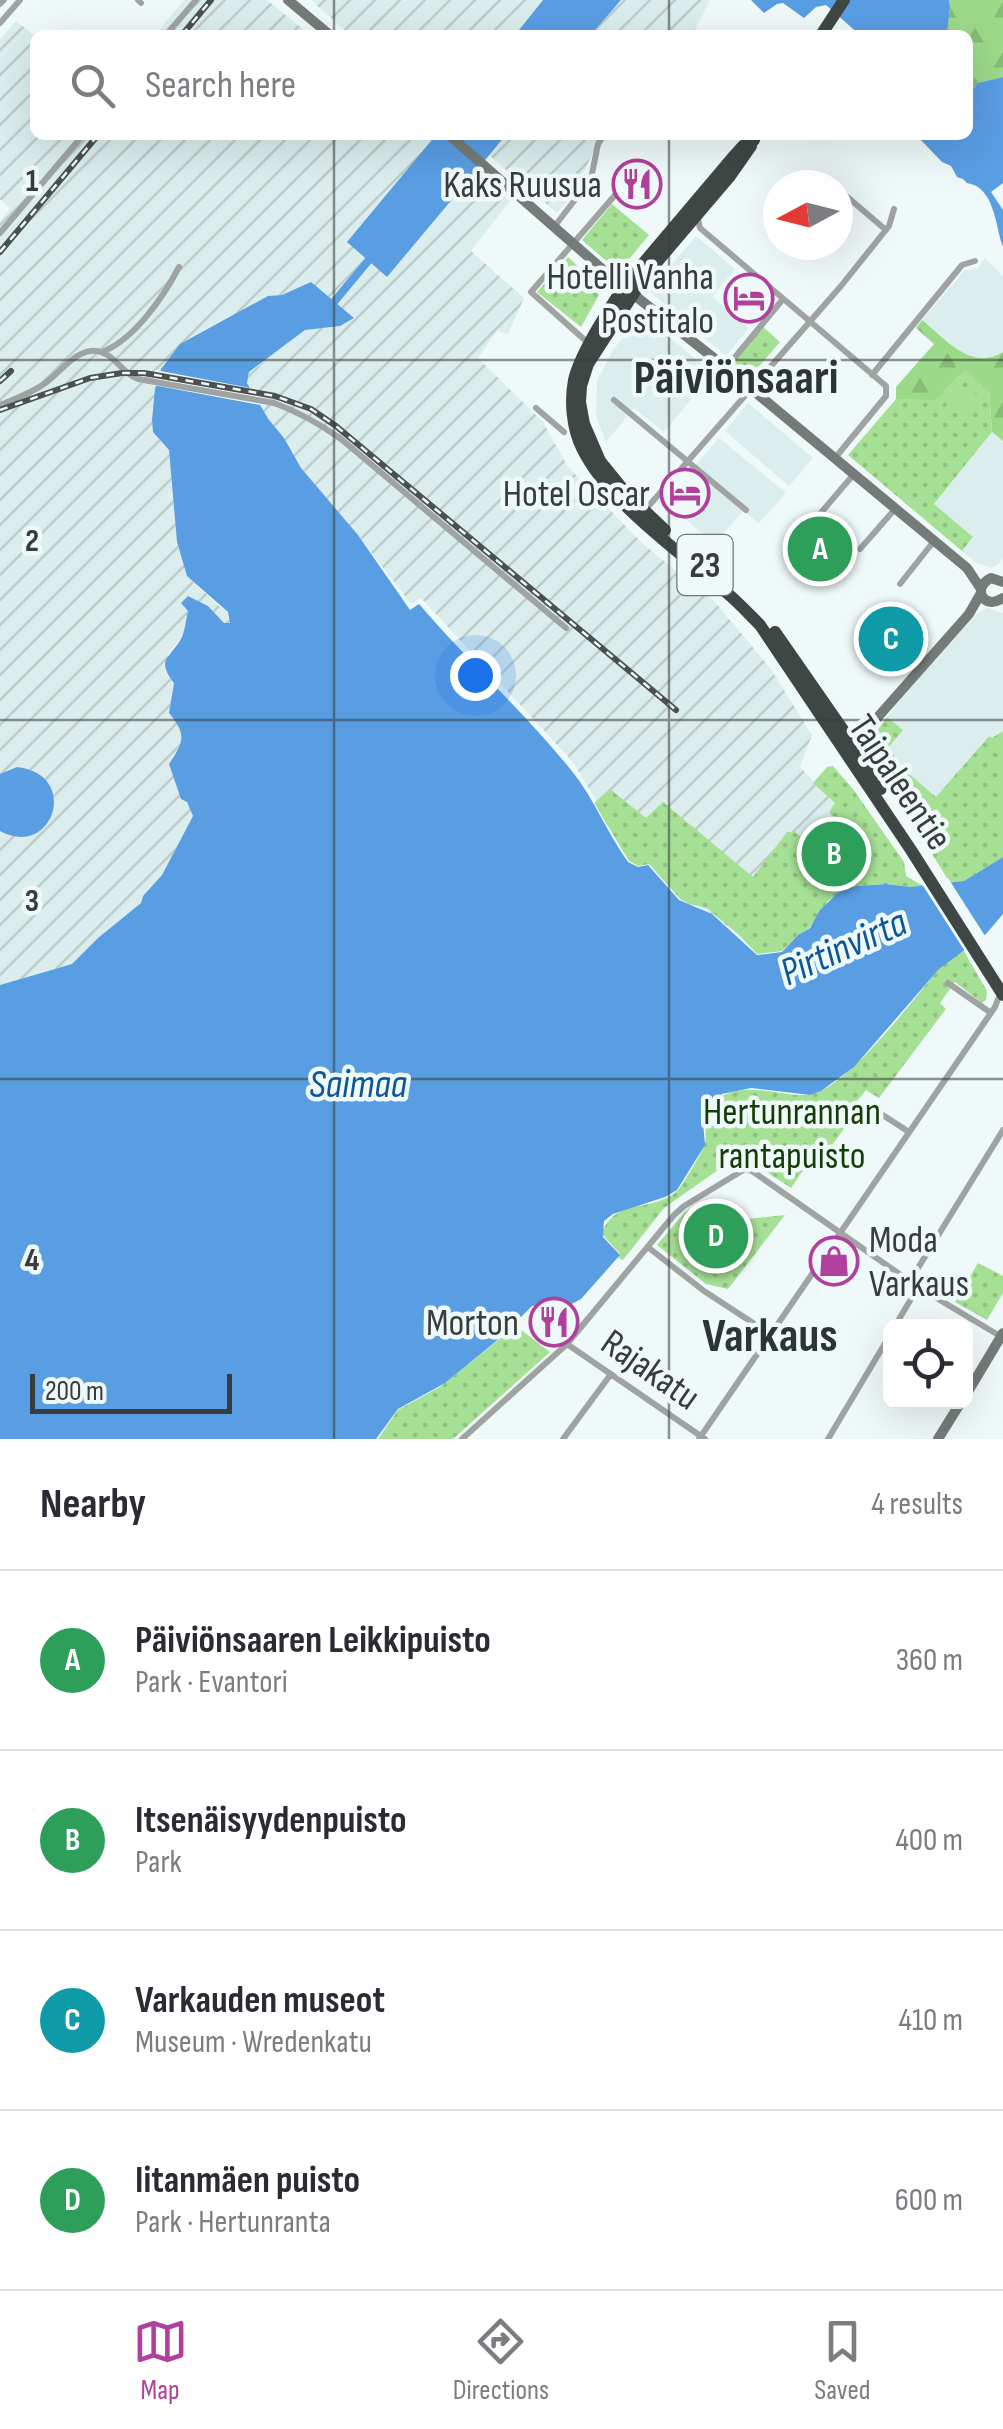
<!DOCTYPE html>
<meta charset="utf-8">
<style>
:root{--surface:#fff;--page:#f2f2f3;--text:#2b2b33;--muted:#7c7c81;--line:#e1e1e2;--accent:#b0409c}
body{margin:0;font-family:"Sofia Sans Condensed",sans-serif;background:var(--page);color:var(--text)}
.controls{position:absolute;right:30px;bottom:30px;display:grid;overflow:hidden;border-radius:15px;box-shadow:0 10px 40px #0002}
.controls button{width:90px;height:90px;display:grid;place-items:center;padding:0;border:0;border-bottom:2px solid var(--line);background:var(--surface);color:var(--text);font:50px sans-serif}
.compass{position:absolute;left:763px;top:170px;width:90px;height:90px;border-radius:50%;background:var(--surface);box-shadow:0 10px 40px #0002;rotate:263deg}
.scale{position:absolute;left:30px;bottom:25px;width:202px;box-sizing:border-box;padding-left:10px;border:5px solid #383c3c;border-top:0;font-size:28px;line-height:35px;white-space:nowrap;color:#383c3c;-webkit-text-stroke:8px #eff9f9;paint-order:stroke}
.you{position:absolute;left:475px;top:675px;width:35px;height:35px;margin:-25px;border:8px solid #fff;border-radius:50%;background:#1a73e8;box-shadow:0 0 0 15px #1a73e833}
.badge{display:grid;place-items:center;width:65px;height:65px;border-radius:50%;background:var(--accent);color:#fff;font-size:32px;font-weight:700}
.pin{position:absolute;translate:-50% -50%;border:5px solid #fff;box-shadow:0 2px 10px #0006}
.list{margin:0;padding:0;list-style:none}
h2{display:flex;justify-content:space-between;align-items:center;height:130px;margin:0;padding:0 40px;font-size:42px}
h2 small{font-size:32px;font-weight:400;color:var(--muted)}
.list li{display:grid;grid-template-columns:65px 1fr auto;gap:30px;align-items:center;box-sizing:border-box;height:180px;padding:0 40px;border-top:2px solid var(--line)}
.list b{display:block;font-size:38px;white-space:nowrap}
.list p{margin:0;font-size:32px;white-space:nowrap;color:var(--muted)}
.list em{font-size:32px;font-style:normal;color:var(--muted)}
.icon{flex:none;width:55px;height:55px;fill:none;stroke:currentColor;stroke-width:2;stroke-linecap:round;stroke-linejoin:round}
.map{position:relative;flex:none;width:1003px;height:1439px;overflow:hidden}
.search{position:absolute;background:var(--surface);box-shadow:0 10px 40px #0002;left:30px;right:30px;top:30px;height:110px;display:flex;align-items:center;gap:25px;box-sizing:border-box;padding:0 35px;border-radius:15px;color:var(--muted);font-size:38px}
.sheet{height:850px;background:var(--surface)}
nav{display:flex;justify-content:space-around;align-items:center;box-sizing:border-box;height:140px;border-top:2px solid var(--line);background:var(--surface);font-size:28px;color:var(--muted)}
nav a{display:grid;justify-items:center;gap:5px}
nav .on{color:var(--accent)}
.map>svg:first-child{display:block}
</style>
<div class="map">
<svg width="1003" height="1439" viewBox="0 0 1003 1439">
<defs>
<pattern id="industrial-furrows" width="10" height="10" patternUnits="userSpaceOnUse" patternTransform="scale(2.5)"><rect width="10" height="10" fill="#dbeeed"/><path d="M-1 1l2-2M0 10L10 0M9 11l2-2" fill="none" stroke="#bdcdcc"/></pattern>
<pattern id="forest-firs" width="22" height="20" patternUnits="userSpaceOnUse" patternTransform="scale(2.5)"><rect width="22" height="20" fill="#9cd989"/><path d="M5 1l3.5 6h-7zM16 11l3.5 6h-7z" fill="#87bb77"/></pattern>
<pattern id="park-dots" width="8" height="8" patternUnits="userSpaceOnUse" patternTransform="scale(2.5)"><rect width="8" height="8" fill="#a6e095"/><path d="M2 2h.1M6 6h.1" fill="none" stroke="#90c181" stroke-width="1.8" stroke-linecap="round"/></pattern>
</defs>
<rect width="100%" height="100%" fill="#eff9f9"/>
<path fill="#dbeeed" d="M696,236L735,269L712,297L749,328L726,356L649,291Z
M985,258L1003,276V352L991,359L966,357L922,320L965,270L977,269Z
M642,315L713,373L664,432L634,408L606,442L596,416L597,381L613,350Z
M748,403L813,458L789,486L725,431Z
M992,432L1003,441V559L998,564L991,568L975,562L962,551L973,538L934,505Z
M719,438L786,493L759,523L743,511L714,544L665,501Z
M987,608L1003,613V731L992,739L988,736L936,798L901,767L889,747L903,730L887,717L927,667L978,613Z"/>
<path fill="url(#industrial-furrows)" d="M184,0H267L310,35H155Z
M311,0H543L515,35H350Z
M621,0H710L692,35H591Z
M16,21L35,36V135H430L433,138L386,277L476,171L510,201L471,251L524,298L508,334L497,331L478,358L543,422L568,467L643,544L715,602L771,669L812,735L800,767L835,804L855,839L752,944L669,884L649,862L631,859L573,762L424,601L420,598L411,604L358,535L301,468L284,438L269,420L247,383L249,373L305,330L340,326L311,283L282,295L268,296L152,420L153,432L169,450L177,542L187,576L230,616V624L224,623L208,606L188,610L183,635L168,654L165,671L174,683L169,713L181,727L183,736L179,748L181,799L187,802L193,816L162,875L143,896L141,903L120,922L98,938L72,964L0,985V221L10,208L0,199V40Z
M506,135H601L573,195L557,213L489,155Z"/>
<path fill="url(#forest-firs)" d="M949,0H1003V77L977,83L974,88L968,87V35H947L950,7Z
M922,320C946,339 971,372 1003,352V441L992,432L989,391L935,401L896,399V387L934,344L916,328Z"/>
<path fill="url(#park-dots)" d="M612,204L649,235L625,264L611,265L582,240Z
M568,257L593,280L599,295L581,327L537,292Z
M762,326L780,342L750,377L731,361Z
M965,369L989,391L992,432L934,504L973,537L962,551L848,455L896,399L935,400Z
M818,521L849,546L822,578L792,553Z
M887,717L903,730L889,747L901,767L936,797L989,736L992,738L1003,731V857L964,881L950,883L924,841L871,739Z
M833,766L853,789L904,862L906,876L923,886L910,887L886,884L857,886L829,900L809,928L798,935L782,951L757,954L739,935L707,908L689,904L680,899L649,864L638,866L629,861L594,803L610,789L646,818L663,802L753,877L787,832H795L809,843L833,817L829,812L835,803L813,783L827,767Z
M964,951L987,991L986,1000L982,1003L955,982L940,1003L946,1009L879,1098L866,1090L854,1105L857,1111L816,1167L802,1172L791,1188L756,1165L754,1156L735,1158L664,1208L623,1260L618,1258L620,1254L602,1234C613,1197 655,1213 678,1190C684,1183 703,1151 705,1143C708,1126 699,1108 722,1096C749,1082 779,1096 807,1095C844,1093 914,998 939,969L954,956Z
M707,1199L739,1220L785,1215L728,1289L706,1284L657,1245L685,1212Z
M978,1263L1003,1276V1293L987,1320L955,1302Z
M516,1326L550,1352L453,1439H378L398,1410L441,1386Z"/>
<path fill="#a6e095" d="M956,384L982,397L970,419L945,408Z"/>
<path fill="#599de3" d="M543,0H621L591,35H515Z
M751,0H949L950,7L947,35H860L826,5L816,7L804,18L783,3L777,4L764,13Z
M1003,77V183L991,192L1003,210V247C995,226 995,187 967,183L963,179L957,177L951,166L942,162L919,138L910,135H968V87L974,88L977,83Z
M436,135H506L387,277L347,242Z
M311,282L354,318L340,326L305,330L249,372L247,383L269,420L284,438L301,468L358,535L410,610L419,604C468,661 524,712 571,770C594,798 607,833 628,862L638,867L648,865L679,900L712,914L757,955L782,952L798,935L810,928L820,910L839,892L857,886L873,885L886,884L910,887L964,881L1003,857V914L986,934L939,969L854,1067L821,1091L810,1095L751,1088L722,1094L714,1101L706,1113L703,1122L705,1145L677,1190L665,1197L613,1214L604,1221L603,1237L620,1255L581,1299L566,1307L556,1304L532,1306L500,1338L445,1383L398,1409L376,1439H0V985L72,964L98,938L141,903L143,896L162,875L193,816L187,802L181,799L169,764C184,741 187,735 169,713L174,683C155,659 171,658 182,637C185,630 186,619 188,611L181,603L188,596L208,606L224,623H230L228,612L187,576L177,542L169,450L153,432L152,420L155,389L161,369L180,344L268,296L282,295Z
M17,767C81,774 53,860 0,831V774Z"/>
<path fill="#eff9f9" d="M155,370L256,389L266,406L153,385Z
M948,878L987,939L966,953L920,881Z"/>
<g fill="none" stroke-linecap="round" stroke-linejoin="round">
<path stroke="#599de3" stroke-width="8" d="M334,302L373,255"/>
<path stroke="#9fa3a1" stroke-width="6" d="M138,0L141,3
M0,4L4,0
M0,23L20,0
M166,35L196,0
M828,180L834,185
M838,189L886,230
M697,216L700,228L886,386V396L835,458
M554,227L591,179L598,144L604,135
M0,233L83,135
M587,342L531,292L616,194
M102,352C134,340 164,296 179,267
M726,368L783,299
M872,375L962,265L975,261
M614,400L746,510
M0,405C15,399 31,393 44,384C63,371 80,341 106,354C118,361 124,374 138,379L274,403C299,412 320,424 341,439L566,628
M536,408L564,432
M646,509L841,286L889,226L894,209
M819,515L854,474
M860,549L895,509
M900,584L934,541
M948,983L991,1013
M869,1106L909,1132
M649,1248L704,1291L770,1334
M910,1281L1003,1130
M895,1326L918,1287
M567,1344L705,1439
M462,1439L567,1344L674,1215L684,1206L745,1169L752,1171L918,1287L1000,1336
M563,1439L611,1374
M699,1439L995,1007L1000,994
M828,1439L890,1335"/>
<path stroke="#757b78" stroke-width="10" d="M288,0L330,35
M449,135L609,275L720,363L967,568L981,589
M1003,582L991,578C971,588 984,611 1003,598
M847,742L877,718L969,614L981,593
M966,1395L1003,1333
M938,1439L961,1402"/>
<path stroke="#3f4744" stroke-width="12" d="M821,35L844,0
M754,140L743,146L734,156L624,286C609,310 580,353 574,380C570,401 572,428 582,448C610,505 680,551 727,593C739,603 749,614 760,625L911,850L1003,995
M665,530L626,493L600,461L584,424L580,402L581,386L588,364L645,276L730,176L751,146
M775,632L850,740L881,789"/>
<g stroke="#4b5050" stroke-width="6">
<path id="rail" d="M182,35L211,0
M0,252L98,135
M0,381L11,371
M0,410L90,378L122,373H144L275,396L311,409L336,426L676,710"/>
</g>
<use href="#rail" stroke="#eff9f9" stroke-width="2.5" stroke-dasharray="8" stroke-linecap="butt"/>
</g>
<path fill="none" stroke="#383c3c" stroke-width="2.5" stroke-opacity="0.55" d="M334,0V35M669,0V35M334,135V1439M669,135V1439M0,360H1003M0,720H1003M0,1079H1003"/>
<defs>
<g id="restaurant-ring" transform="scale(2.5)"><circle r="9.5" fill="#eff9f9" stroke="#b0409c" stroke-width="1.5"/><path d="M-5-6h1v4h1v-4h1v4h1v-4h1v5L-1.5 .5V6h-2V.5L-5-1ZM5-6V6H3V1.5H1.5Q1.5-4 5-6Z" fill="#b0409c"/></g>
<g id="hotel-ring" transform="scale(2.5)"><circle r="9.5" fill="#eff9f9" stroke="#b0409c" stroke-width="1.5"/><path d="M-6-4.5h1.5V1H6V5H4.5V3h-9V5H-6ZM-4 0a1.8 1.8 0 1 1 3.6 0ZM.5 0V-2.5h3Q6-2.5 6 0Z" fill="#b0409c"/></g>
<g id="shop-ring" transform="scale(2.5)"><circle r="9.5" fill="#eff9f9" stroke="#b0409c" stroke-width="1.5"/><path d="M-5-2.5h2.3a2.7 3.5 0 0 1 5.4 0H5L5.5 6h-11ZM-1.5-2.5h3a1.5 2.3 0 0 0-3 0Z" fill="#b0409c"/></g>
</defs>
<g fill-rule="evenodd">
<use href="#restaurant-ring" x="637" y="184"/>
<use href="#hotel-ring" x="749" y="298"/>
<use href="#hotel-ring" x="685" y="493"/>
<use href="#shop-ring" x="834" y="1261"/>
<use href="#restaurant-ring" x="554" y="1322"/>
</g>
<g text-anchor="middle" stroke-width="9" stroke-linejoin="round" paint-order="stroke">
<rect fill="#eff9f9" stroke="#6f7575" stroke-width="2.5" x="677.5" y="535" width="55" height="60" rx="8"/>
<g font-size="35" font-weight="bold" fill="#383c3c">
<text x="705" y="577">23</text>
</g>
<g font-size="38" fill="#383c3c" stroke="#eff9f9" text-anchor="end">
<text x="602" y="197">Kaks Ruusua</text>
<text x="714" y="289">Hotelli Vanha<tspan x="714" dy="44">Postitalo</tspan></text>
<text x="650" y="506">Hotel Oscar</text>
<text x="869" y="1252" text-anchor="start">Moda<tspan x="869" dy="44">Varkaus</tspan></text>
<text x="519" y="1335">Morton</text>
</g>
<g font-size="38" fill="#383c3c" stroke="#eff9f9">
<text transform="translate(901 782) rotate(56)" y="13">Taipaleentie</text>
<text transform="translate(651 1369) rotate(35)" y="13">Rajakatu</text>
</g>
<g font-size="38" fill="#163d05" stroke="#eff9f9">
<text x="792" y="1124">Hertunrannan<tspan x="792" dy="44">rantapuisto</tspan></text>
</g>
<g font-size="40" font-style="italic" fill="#0d5798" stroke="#eff9f9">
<text transform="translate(843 946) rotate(-24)" y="14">Pirtinvirta</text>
<text x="358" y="1097">Saimaa</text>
</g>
<g font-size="48" font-weight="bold" fill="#2c3534" stroke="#eff9f9">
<text x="736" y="393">Päiviönsaari</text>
<text x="770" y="1351">Varkaus</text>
</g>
</g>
<g font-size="32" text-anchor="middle" font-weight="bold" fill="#383c3c" stroke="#eff9f9" stroke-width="9" stroke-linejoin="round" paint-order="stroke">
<text x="32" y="191">1</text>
<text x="32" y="551">2</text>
<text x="32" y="911">3</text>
<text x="32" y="1270">4</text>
</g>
</svg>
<div class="controls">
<button><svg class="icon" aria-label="locate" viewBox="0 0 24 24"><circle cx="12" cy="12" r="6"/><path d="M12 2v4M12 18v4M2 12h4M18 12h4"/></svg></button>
</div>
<svg class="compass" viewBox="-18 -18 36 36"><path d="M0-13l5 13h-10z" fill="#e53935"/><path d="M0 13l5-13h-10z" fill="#7c7c81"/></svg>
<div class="scale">200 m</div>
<div class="you"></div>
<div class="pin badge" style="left:820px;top:549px;background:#2e9e5b">A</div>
<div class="pin badge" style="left:834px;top:854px;background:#2e9e5b">B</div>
<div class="pin badge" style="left:891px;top:639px;background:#0f9aa8">C</div>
<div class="pin badge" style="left:716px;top:1236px;background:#2e9e5b">D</div>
<div class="search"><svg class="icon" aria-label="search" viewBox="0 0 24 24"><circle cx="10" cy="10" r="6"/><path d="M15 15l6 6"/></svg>Search here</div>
</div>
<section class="sheet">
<h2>Nearby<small>4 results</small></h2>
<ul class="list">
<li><span class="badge" style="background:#2e9e5b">A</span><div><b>Päiviönsaaren Leikkipuisto</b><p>Park · Evantori</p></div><em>360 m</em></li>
<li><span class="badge" style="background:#2e9e5b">B</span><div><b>Itsenäisyydenpuisto</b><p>Park</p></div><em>400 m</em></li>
<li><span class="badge" style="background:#0f9aa8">C</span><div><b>Varkauden museot</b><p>Museum · Wredenkatu</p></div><em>410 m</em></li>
<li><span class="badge" style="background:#2e9e5b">D</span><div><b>Iitanmäen puisto</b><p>Park · Hertunranta</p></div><em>600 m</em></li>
</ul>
</section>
<nav>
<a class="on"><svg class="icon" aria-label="map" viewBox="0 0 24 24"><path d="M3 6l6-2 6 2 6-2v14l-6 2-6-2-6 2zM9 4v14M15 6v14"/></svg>Map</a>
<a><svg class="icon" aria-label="directions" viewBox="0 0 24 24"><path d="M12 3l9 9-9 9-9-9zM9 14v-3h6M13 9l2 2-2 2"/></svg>Directions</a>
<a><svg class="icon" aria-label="saved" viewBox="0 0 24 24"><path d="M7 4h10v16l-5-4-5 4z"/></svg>Saved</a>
</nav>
